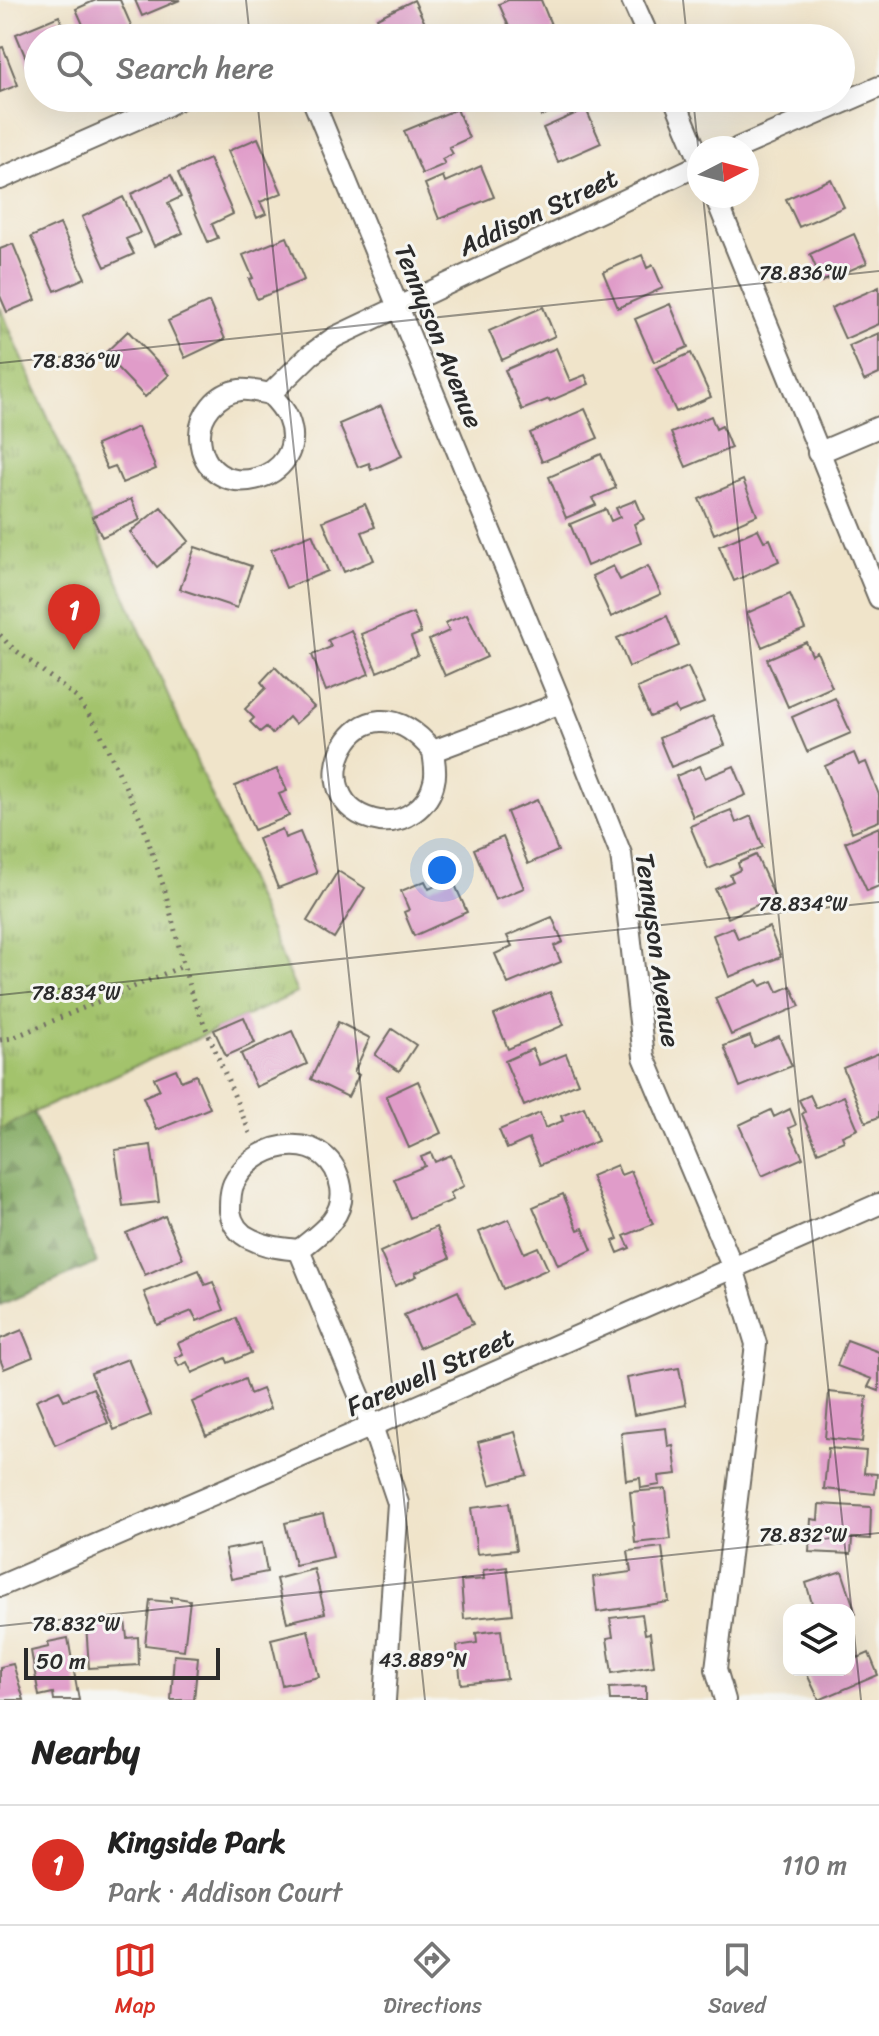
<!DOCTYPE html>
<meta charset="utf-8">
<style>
:root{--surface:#fff;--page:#f2f2f2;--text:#222;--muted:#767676;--line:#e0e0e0;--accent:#d93025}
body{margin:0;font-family:Sriracha,sans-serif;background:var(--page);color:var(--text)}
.controls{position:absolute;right:24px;bottom:24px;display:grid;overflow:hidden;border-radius:16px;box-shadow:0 8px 32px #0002}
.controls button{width:72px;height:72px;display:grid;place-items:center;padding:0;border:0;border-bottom:2px solid var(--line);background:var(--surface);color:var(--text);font:40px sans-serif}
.compass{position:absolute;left:687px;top:136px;width:72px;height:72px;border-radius:50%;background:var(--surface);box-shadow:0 8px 32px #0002;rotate:84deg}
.scale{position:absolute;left:24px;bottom:20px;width:196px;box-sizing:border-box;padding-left:8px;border:4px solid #2b2b2b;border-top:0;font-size:22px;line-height:28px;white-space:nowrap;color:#2b2b2b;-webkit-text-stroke:6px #f6f6f2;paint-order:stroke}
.you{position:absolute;left:442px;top:870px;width:28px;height:28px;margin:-20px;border:6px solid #fff;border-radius:50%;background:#1a73e8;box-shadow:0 0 0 12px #1a73e833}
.badge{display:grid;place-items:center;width:52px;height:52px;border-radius:50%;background:var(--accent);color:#fff;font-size:26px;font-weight:700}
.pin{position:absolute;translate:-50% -66px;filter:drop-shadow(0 2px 4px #0008)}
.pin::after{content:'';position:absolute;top:42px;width:28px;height:24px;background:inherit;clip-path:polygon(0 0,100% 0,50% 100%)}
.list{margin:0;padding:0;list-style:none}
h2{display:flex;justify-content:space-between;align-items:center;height:104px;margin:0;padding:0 32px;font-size:34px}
h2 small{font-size:26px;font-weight:400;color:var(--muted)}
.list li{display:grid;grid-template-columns:52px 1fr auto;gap:24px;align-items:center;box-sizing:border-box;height:120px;padding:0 32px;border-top:2px solid var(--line)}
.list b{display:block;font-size:30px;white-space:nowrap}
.list p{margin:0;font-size:26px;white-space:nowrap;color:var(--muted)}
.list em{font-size:26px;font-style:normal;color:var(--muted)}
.icon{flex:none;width:44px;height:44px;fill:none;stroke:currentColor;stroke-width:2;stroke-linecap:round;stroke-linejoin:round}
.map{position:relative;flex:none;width:879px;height:1700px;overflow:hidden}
.search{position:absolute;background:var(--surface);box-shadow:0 8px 32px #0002;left:24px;right:24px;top:24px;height:88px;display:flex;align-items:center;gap:20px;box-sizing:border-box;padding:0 28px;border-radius:44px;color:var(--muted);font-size:30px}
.sheet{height:224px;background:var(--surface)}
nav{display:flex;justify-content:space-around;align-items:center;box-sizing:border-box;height:112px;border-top:2px solid var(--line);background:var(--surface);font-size:22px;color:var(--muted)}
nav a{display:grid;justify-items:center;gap:4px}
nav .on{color:var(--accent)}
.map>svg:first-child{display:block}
</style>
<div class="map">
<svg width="879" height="1700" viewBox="0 0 879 1700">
<defs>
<pattern id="forest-firs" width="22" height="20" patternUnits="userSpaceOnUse" patternTransform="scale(2)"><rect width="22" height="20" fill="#82a960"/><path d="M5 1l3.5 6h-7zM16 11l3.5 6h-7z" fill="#6b8a4f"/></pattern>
<pattern id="park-tufts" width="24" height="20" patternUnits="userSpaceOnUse" patternTransform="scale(2)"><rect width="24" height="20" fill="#a3c36c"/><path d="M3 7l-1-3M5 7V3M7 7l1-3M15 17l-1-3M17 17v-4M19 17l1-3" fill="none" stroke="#859f59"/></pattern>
</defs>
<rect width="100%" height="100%" fill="#f6f6f2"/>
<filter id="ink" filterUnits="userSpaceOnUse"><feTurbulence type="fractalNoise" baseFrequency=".0125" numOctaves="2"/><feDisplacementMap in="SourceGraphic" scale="16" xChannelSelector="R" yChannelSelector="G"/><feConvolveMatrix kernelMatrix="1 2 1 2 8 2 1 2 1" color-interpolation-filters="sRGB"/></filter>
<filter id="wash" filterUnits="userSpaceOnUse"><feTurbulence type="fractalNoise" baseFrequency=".006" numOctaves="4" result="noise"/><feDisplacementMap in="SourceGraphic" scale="32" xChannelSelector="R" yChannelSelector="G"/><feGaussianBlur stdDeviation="1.8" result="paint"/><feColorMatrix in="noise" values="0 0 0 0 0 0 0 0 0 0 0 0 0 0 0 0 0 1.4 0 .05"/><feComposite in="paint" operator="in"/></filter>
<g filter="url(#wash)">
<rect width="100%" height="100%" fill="#f0e4ca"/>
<path fill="url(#forest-firs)" stroke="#566a46" stroke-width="2" d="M0,1084L22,1086L97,1263L0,1305Z"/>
<path fill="url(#park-tufts)" stroke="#67774c" stroke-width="2" d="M0,307L297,993L32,1113L0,1130Z"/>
<g id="blocks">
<path fill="#e09cc9" d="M96,0H120L134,32L122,38H89L76,9Z
M135,0H180L142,16Z
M414,0L431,36L427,38H387L377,18Z
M508,0H541L554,32L539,38H514L499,4Z
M59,16L68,38H38V76L34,78L16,34Z
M3,47L18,85L0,92V48Z
M415,98H445L420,109Z
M534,98H575L576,102L541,116Z
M457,109L469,138L449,147L453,154L442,159L445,164L422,174L404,131Z
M586,109L601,143L558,162L543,128Z
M258,138L282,193L260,202L266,214L257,218L228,151Z
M209,159L233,214L212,224L218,238L208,242L178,173Z
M481,166L494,197L439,219L425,184L443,176L445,182Z
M171,175L181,197L168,203L183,233L154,246L131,194Z
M831,179L844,207L799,227L786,199Z
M123,197L140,233L126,239L134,254L105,267L82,217Z
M60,224L85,278L55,291L31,237Z
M854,234L867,263L822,282L810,254Z
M287,237L304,280L257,299L249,279L253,278L243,255Z
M13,244L36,300L7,312L0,296V249Z
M642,255L647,268L653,265L663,288L618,308L603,272Z
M879,287V324L845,339L831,308Z
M209,302L225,339L185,358L168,321Z
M670,304L688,347L654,362L635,319Z
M543,307L555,336L502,360L489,331Z
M128,331L169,375L145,397L104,354Z
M879,333V374L864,381L849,346Z
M556,348L570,381L585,375L589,384L550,401L549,399L522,410L505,370Z
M691,353L711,397L676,412L656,368Z
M381,406L402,456L371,470L369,463L358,467L339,424Z
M585,409L598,438L542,462L530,433Z
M711,416L716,429L722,426L731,448L686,467L671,433Z
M138,427L156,469L122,483L115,466L107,469L96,445Z
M601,454L616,488L592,498L596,505L566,518L549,477Z
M743,480L757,515L714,534L699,499Z
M131,499L140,520L102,537L92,517Z
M636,500L644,519L634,524L641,543L587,566L570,524L606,509L611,521L620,517L616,508Z
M365,504L375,527L362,532L374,560L344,572L323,521Z
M161,507L189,541L157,567L130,532Z
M758,529L764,541L770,539L779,561L734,581L719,546Z
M312,534L328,571L286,588L271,550Z
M195,547L251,566L237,608L180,589Z
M613,566L620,580L648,566L661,594L611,617L592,576Z
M790,594L805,629L762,647L747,613Z
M413,613L421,633L411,637L418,655L377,672L361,634Z
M467,614L487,657L445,676L429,640L449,631L445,623Z
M667,616L679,646L629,667L617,638Z
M351,630L369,674L326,691L312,655L331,647L328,640Z
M806,642L812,655L817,652L832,687L788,707L767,659Z
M275,667L314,707L295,724L289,717L272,734L266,727L260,732L250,722L254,718L245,709L266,688L261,682Z
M688,667L704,703L678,713L675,707L650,717L637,688Z
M835,698L851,733L807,752L792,717Z
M713,716L725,745L671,767L659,738Z
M854,753L859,765L866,762L879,795V821L852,832L825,766Z
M700,766L705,778L734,766L746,795L693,817L676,776Z
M277,769L287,791L279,794L289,816L254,830L235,786Z
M537,800L558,851L528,864L507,812Z
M731,810L736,823L751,816L763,847L708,869L690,826Z
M879,827V886L867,891L845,842Z
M282,829L285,838L300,832L317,873L278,888L258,839Z
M503,837L524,888L495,900L474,849Z
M756,855L775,897L728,918L715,889L733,881L730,875L740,870L738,863Z
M338,871L365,888L334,938L307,921Z
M452,878L467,912L414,936L404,912L409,910L401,891L425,881L429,889Z
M552,917L563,942L554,946L561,962L508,984L495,954L512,946L507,936Z
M733,927L738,939L769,927L781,957L729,977L713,935Z
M758,980L761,986L773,981L778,992L791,986L800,1006L731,1035L715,998Z
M550,992L564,1025L508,1049L494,1015Z
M244,1017L255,1043L226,1056L214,1030Z
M338,1022L370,1038L354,1072L359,1075L348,1097L311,1079Z
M392,1029L416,1045L399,1071L375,1055Z
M292,1031L307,1064L256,1087L241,1054Z
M750,1036L754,1047L779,1036L792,1066L740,1087L724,1046Z
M532,1049L539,1065L566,1054L578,1083L524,1106L505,1061Z
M879,1053V1117L866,1122L843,1068Z
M176,1069L181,1081L196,1075L210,1108L157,1130L143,1097L160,1090L154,1078Z
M418,1081L441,1133L409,1148L386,1096Z
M810,1095L816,1108L844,1096L858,1129L842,1136L844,1141L818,1152L802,1114L805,1112L799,1100Z
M584,1107L598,1141L540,1165L529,1139L507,1149L499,1130L540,1113L545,1128L563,1121L561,1116Z
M790,1109L796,1125L789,1128L803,1158L762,1176L739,1125L771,1110L774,1117Z
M151,1145L159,1202L123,1206L115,1150Z
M431,1153L435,1162L451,1155L464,1186L450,1193L453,1200L410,1218L394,1179L425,1166L421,1157Z
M617,1165L621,1175L631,1171L653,1224L624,1236L630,1248L618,1253L613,1241L618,1239L591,1176Z
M563,1194L578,1230L583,1228L592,1250L558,1265L533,1207Z
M165,1216L183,1258L145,1275L126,1233Z
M509,1219L524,1253L538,1247L548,1269L503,1289L479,1232Z
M436,1227L450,1258L415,1273L417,1276L395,1286L380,1252Z
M199,1270L205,1285L213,1282L224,1310L197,1321L192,1311L157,1325L144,1292Z
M458,1291L473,1324L419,1348L404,1315Z
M236,1318L251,1353L228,1363L226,1358L192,1373L187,1362L179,1366L175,1358L183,1354L178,1343Z
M22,1330L33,1357L4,1369L0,1359V1339Z
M847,1340L879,1352V1391L868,1387L872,1379L837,1366Z
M128,1359L151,1415L114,1430L91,1373Z
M679,1368L686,1405L634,1415L627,1378Z
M245,1379L250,1394L262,1389L270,1409L206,1436L192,1402Z
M93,1388L108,1423L55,1445L36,1400L59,1390L64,1400Z
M829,1392L867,1396L862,1442L825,1438Z
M666,1428L668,1446L673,1445L677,1474L659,1476L660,1485L641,1488L640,1478L626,1480L621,1433Z
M515,1432L527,1475L490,1485L478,1442Z
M828,1448L866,1451L864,1473L877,1474L875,1494L824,1489Z
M666,1489L671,1539L635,1543L630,1492Z
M509,1503L516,1550L477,1554L471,1508Z
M819,1504L871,1507L870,1539L852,1538L851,1554L809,1552L811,1519L818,1520Z
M323,1514L333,1557L295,1565L285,1523Z
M262,1543L267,1572L231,1579L225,1550Z
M662,1547L669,1602L597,1612L593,1577L631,1572L628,1551Z
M507,1567L513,1614L464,1619L461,1581L484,1579L483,1570Z
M314,1569L325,1613L287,1622L276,1579Z
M842,1571L856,1614L849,1617V1610H814L806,1583Z
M171,1597L190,1600L184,1650L145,1645L150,1600L171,1602Z
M642,1614L645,1634L650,1633L654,1666L612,1673L607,1638L613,1637L610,1618Z
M125,1620L127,1638L138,1637L139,1665L89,1668L86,1624Z
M308,1630L319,1677L282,1685L271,1639Z
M501,1630L507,1679L461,1684L457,1646L477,1643L476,1633Z
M849,1637L858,1658L869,1653L878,1675L819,1700L805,1670H849Z
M68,1638L79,1700H54L53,1693L39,1696L31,1651L49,1647L48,1642Z
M174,1655L198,1657L194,1700H171Z
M13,1664L24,1700H0V1667Z
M646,1686V1700H610L609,1688Z"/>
</g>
</g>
<g filter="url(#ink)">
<use href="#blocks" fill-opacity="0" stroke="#706c63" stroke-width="2"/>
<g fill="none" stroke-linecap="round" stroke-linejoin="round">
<g stroke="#706c63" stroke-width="24">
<path id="street" d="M632,0L649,38
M312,98L561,703L621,854L644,1057L733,1268L756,1344L716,1669L725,1700
M674,98L699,158
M738,148L879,87
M0,179L168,105L181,98
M715,196L879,598
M270,394C277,401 284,409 288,418C314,482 204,510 200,437C199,415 217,393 240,390C250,389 260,392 270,394L310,355L335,337L699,165
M818,453L879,427
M433,751C434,761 437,772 434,782C429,806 404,824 380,821C289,806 357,659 433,751L561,703
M299,1250C282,1248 266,1247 251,1239C239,1234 232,1224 230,1211C230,1201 230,1189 235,1181C258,1137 331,1129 341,1187C346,1217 319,1234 299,1250L372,1426L398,1503L385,1700
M0,1586L372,1426L879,1204"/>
</g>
<path stroke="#706c63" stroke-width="5" stroke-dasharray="2 6" stroke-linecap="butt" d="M0,635L9,645L77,698L98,728L142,822L165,891L190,990L252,1138
M0,1040L12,1038L183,966"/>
<use href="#street" stroke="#fff" stroke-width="20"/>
</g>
</g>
<path fill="none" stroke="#2b2b2b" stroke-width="2" stroke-opacity="0.45" d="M246,0L250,38M683,0L687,38M257,98L425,1700M693,98L699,156M703,196L861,1700M0,363L879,271M0,995L879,902M0,1626L879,1533"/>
<g text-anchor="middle" stroke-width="6" stroke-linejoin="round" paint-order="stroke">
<g font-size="26" fill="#2b2b2b" stroke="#f6f6f2">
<text transform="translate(538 212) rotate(-25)" y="9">Addison Street</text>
<text transform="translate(439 336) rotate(68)" y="9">Tennyson Avenue</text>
<text transform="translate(658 950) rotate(82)" y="9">Tennyson Avenue</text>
<text transform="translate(430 1372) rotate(-24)" y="9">Farewell Street</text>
</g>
</g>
<g font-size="20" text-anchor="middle" fill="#2b2b2b" stroke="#f6f6f2" stroke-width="6" stroke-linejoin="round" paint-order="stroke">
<text x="803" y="280">78.836°W</text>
<text x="76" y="368">78.836°W</text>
<text x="803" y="911">78.834°W</text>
<text x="76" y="1000">78.834°W</text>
<text x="803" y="1542">78.832°W</text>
<text x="76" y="1631">78.832°W</text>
<text x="423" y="1667">43.889°N</text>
</g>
</svg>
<div class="controls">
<button><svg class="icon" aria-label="layers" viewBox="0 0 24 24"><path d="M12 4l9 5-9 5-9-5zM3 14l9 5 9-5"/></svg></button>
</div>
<svg class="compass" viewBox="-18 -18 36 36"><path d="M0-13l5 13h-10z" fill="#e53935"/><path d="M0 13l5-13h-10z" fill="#767676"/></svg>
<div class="scale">50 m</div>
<div class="you"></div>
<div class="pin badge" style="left:74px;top:650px">1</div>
<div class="search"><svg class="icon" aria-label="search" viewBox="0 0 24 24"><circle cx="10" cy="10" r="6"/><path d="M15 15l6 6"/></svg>Search here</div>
</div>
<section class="sheet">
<h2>Nearby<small></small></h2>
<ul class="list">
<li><span class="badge">1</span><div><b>Kingside Park</b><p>Park · Addison Court</p></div><em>110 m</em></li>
</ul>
</section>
<nav>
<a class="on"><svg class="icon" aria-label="map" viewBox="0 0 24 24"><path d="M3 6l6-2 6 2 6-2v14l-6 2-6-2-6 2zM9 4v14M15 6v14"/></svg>Map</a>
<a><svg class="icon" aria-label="directions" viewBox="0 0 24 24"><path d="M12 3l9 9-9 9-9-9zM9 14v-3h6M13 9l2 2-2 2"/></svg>Directions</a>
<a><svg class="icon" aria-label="saved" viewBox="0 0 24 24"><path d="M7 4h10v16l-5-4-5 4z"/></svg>Saved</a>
</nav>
